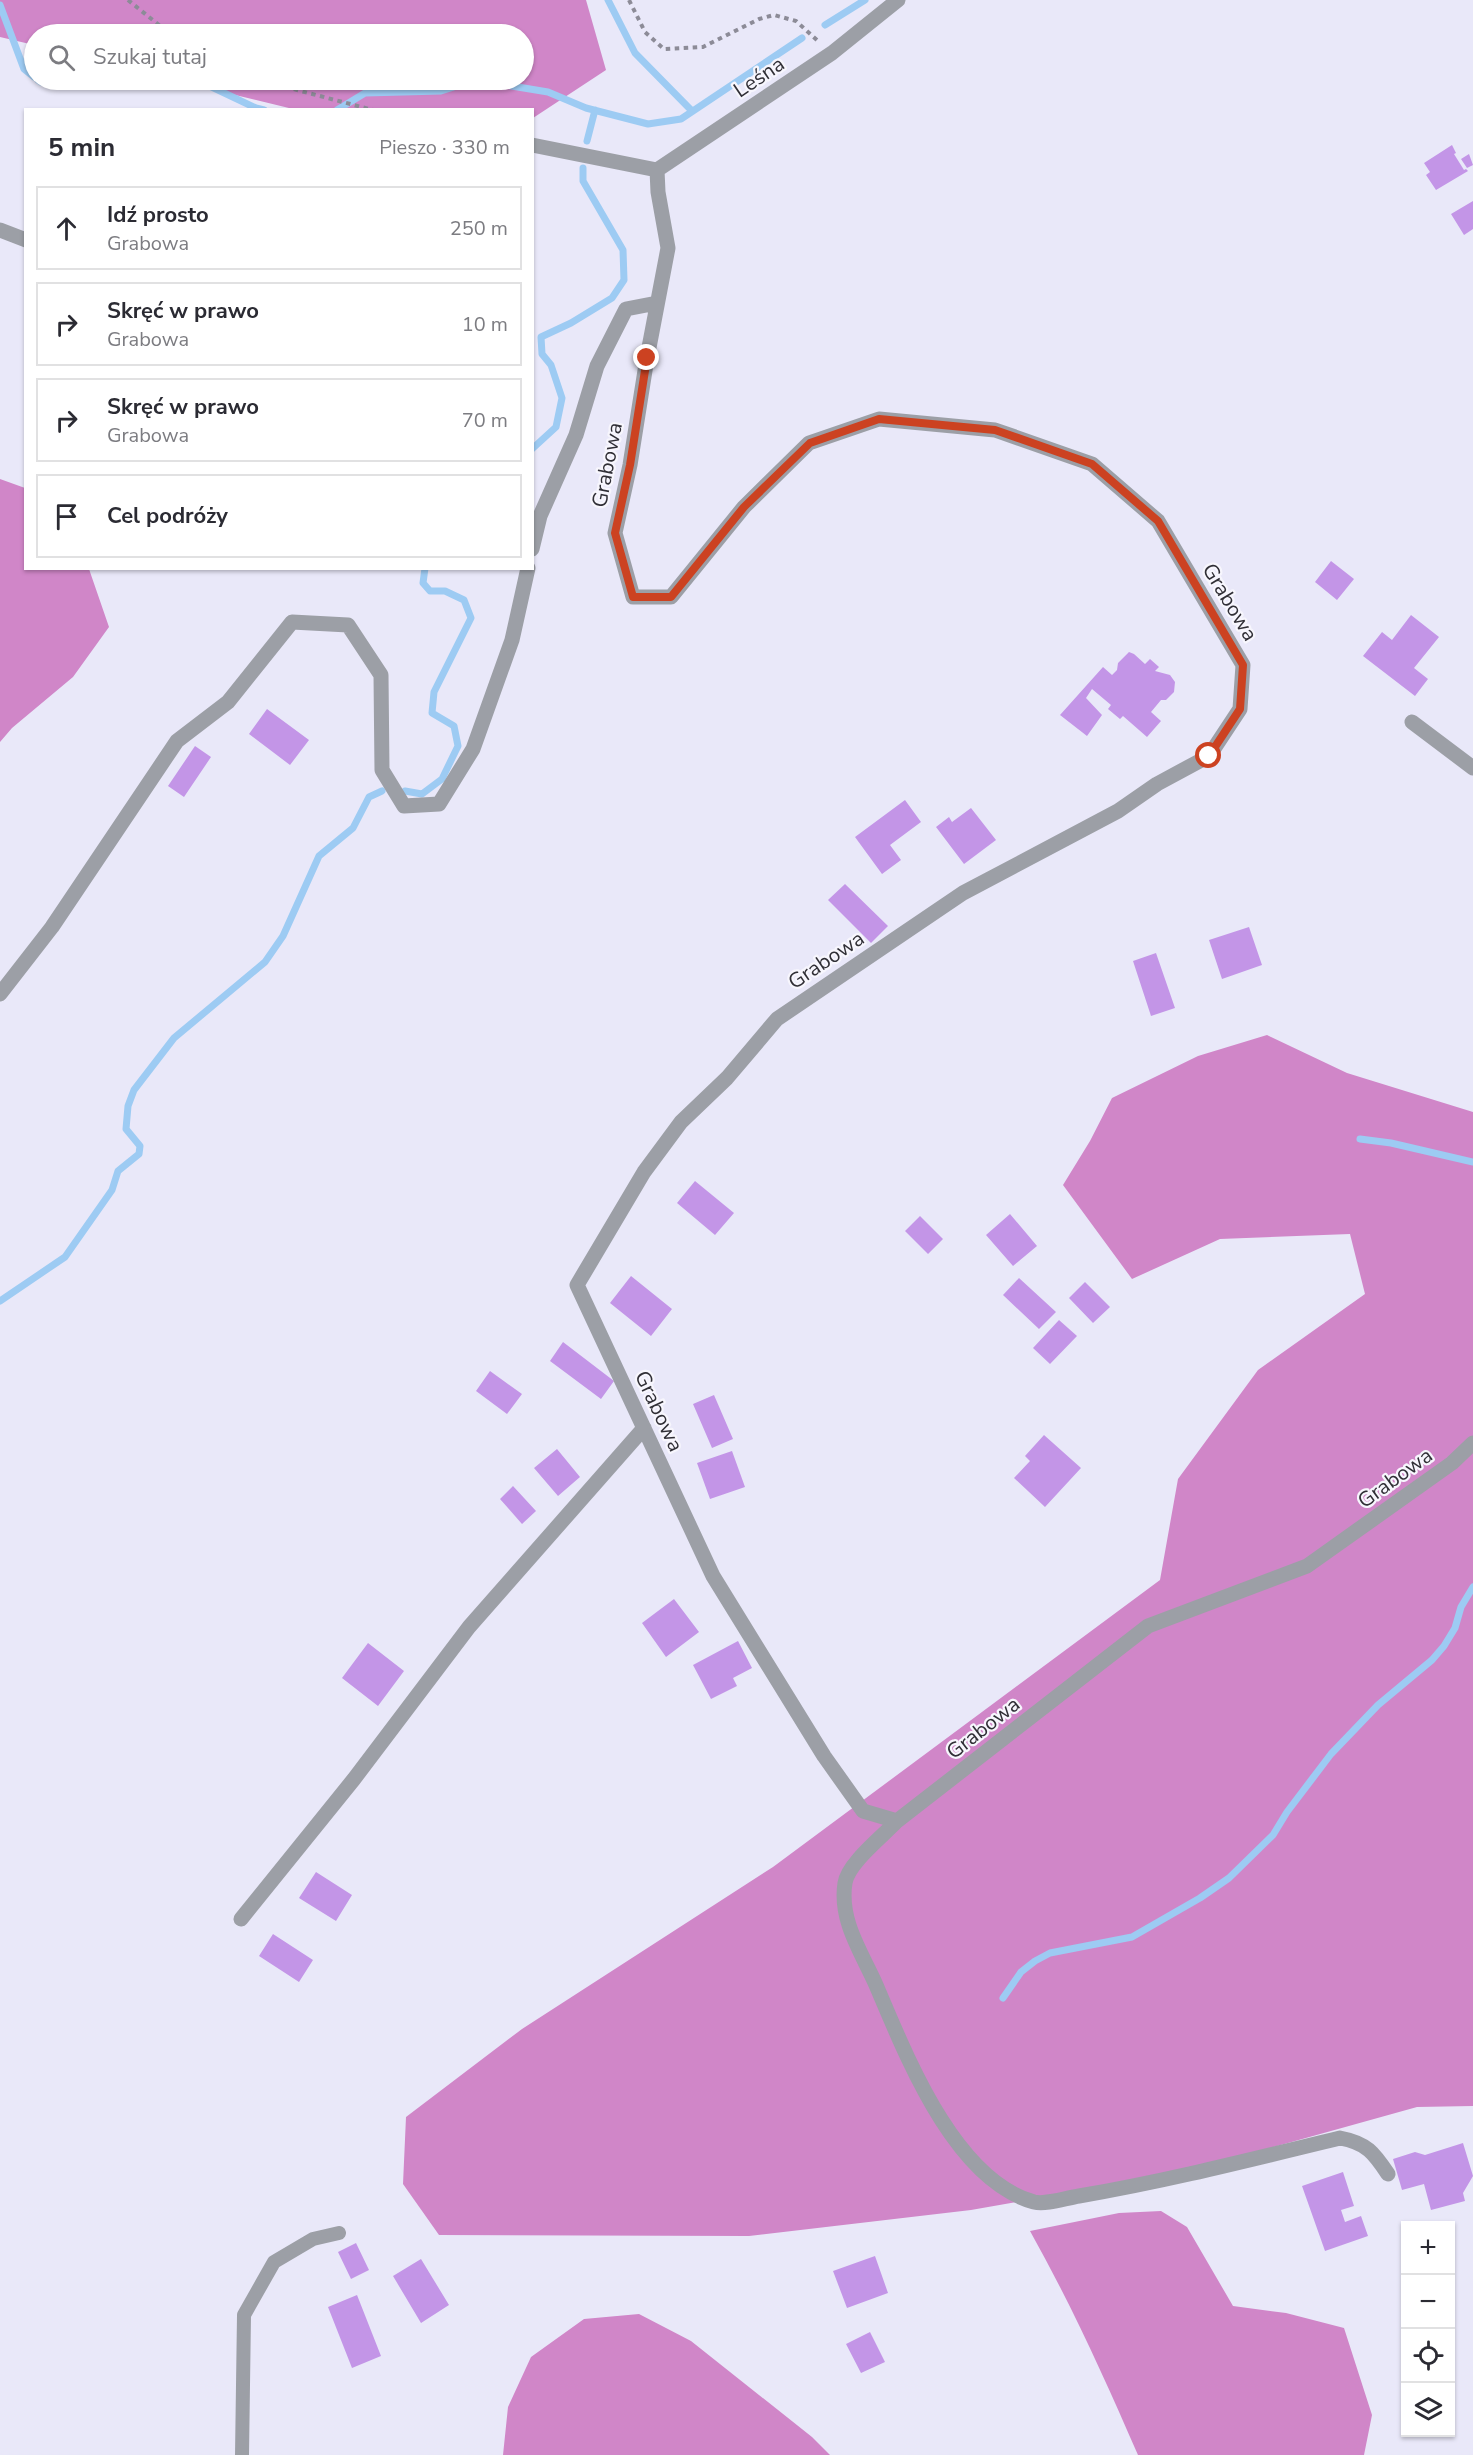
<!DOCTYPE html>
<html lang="pl">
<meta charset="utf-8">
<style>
:root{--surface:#fff;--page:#f2f2f3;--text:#2b2b33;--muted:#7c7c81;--line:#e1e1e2}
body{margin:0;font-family:"Nunito Sans",sans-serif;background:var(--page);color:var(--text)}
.controls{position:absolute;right:18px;bottom:18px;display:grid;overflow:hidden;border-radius:0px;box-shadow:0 2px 4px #0004}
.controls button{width:54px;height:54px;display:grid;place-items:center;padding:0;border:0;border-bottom:2px solid var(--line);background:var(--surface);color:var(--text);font:30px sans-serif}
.stop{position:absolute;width:18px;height:18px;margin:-14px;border:4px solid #cc4221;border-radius:50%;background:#fff}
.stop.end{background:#cc4221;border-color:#fff;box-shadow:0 2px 6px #0008}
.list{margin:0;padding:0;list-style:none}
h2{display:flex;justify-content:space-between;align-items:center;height:78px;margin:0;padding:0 24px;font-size:26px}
h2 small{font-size:20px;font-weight:400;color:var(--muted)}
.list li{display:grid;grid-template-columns:39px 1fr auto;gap:18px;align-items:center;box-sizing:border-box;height:84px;margin:0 12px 12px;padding:0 12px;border:2px solid var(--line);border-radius:0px}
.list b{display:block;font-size:22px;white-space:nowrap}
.list p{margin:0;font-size:20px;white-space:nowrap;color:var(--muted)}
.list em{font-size:20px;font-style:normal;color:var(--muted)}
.icon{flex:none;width:33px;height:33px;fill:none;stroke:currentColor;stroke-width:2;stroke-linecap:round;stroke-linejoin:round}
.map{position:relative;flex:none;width:1473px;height:2455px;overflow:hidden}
.search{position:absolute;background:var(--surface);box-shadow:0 2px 4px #0004;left:24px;top:24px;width:510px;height:66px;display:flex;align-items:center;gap:15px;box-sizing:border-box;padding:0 21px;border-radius:33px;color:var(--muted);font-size:22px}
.panel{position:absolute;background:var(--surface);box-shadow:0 2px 4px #0004;left:24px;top:108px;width:510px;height:462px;border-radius:0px}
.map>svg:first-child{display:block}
</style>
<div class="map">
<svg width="1473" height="2455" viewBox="0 0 1473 2455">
<rect width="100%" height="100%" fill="#e9e8f9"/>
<path fill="#d086c8" d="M0,0H586L606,70L533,118L532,110L293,109L173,80H524V34H34V45L0,37Z
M0,479L25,488L26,568L89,569L109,627L73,677L12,728L0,742Z
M1267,1035L1347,1073L1473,1112V2106L1417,2107L1173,2175L971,2210L749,2236L439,2235L403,2184L406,2117L522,2029L773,1867L1160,1580L1178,1479L1258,1370L1365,1294L1350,1234L1220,1239L1132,1279L1063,1185L1090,1141L1112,1098L1198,1056Z
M1161,2211L1187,2227L1233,2306L1286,2313L1344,2328L1372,2415L1364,2455H1138C1105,2379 1071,2304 1030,2231L1119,2213Z
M639,2314L691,2341L812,2437L830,2455H503L508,2407L531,2357L584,2319Z"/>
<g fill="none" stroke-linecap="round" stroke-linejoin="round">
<path stroke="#9dcbf3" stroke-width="7" d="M608,0L635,53L692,111
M0,5L24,69L34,77
M825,25L865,0
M38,80L41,82L59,80
M197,80L256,108L264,110
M337,110L365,93L441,91L476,80L548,92L586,108L648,124L681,119L802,38
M587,141L595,110
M532,449L556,427L562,398L551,365L542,354L541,337L571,323L612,298L624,280L623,250L583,181V168
M405,791L422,794L442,779L458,746L454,726L432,713L434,692L471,618L464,600L445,591H430L423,583L425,568
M1360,1139L1391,1143L1473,1162
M0,1301L65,1257L112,1190L118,1171L139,1154L140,1146L126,1129L128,1106L134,1090L174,1038L265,962L283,936L319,856L353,828L369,797L382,791
M1003,1998L1021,1972L1035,1961L1050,1953L1132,1937L1200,1898L1229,1878L1273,1835L1287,1812L1331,1754L1378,1705L1432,1660L1444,1646L1455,1628L1461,1607L1473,1587"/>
</g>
<path fill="#c395e7" d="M1452,145L1456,153L1454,154L1464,170L1466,169L1468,171L1436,190L1426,175L1430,172L1424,163Z
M1469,154L1473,165L1467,168L1461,159Z
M1473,201V229L1464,235L1451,214Z
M1331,561L1354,579L1337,600L1315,582Z
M1411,615L1439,637L1414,668L1428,679L1415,696L1363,656L1382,632L1392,640Z
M1129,652L1134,654L1145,664L1150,659L1159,667L1155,671L1170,675L1175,682L1174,692L1166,700H1161L1151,712L1161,721L1147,737L1123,716L1120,719L1108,709L1111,705L1092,689L1086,698L1102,715L1087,736L1060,715L1103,667L1112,675L1117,670L1118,663Z
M267,709L309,740L290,765L249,734Z
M195,746L211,757L184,797L168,786Z
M905,800L921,822L890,845L901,860L882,874L855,837Z
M971,808L996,840L964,864L936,827L949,817L952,822Z
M845,884L888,926L871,943L828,900Z
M1249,927L1262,965L1222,979L1209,940Z
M1156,953L1175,1008L1151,1016L1133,961Z
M695,1181L734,1213L715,1235L677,1203Z
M1010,1214L1037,1246L1013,1266L986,1235Z
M920,1216L943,1239L928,1254L905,1231Z
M631,1276L672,1309L651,1336L610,1303Z
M1019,1278L1056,1312L1039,1329L1003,1295Z
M1085,1282L1110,1307L1093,1323L1069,1298Z
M1059,1320L1077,1336L1050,1364L1033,1348Z
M563,1342L614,1381L601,1399L550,1361Z
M490,1371L522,1394L507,1414L476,1391Z
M714,1395L733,1439L712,1448L693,1404Z
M1044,1435L1081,1468L1045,1507L1014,1478L1030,1461L1025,1456Z
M557,1449L580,1477L558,1496L534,1468Z
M732,1451L745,1487L710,1499L697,1463Z
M513,1486L536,1511L522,1524L500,1499Z
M674,1599L699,1632L666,1657L642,1623Z
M738,1641L752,1668L733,1678L737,1686L711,1699L693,1665Z
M368,1643L404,1671L378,1706L342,1678Z
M316,1872L352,1895L336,1921L299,1898Z
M273,1934L313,1960L299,1982L259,1956Z
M1463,2143L1473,2176L1463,2193L1465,2201L1431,2210L1424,2184L1402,2190L1393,2159L1415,2152L1425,2155Z
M1343,2172L1354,2206L1341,2210L1345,2222L1361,2216L1368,2236L1325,2251L1302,2186Z
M356,2243L369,2270L351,2279L338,2252Z
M875,2256L888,2293L847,2308L833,2271Z
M421,2259L449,2305L421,2323L393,2276Z
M357,2295L381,2356L352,2368L328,2307Z
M870,2332L885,2362L861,2373L846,2344Z"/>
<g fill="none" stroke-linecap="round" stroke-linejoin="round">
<path stroke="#8c8b97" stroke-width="4" stroke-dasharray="4.5 4.5" stroke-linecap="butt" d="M128,0L170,34
M629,0L645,32L664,49L703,47L759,19L774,15L796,21L818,41
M259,80L373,110"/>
<path stroke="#9c9fa6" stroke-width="14" d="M242,2455L244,2315L274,2262L313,2239L339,2233"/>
<path stroke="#9c9fa6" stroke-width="15" d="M898,0L832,53L657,170L658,192L668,248L647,358L630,465L615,533L633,597H671L744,507L809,443L879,419L995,430L1092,464L1158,521L1243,665L1240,709L1209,756L1157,784L1118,811L963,893L777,1019L727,1078L681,1122L644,1172L577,1285L713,1576L824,1756L863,1811L897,1821L1148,1626L1307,1566L1452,1463L1473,1443
M532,145L657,170
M0,230L26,240
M532,549L540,516L576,435L597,366L626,309L657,303
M1412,722L1473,768
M0,994L52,927L177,741L228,702L292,622L348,625L381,675L382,770L404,806L439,804L473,749L512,640L528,568
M897,1821C883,1836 848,1863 845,1883C839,1921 862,1953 876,1985C906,2055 954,2180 1034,2202C1046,2205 1066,2198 1079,2196C1167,2181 1253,2159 1340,2138C1367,2143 1374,2153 1388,2174
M241,1919L354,1779L469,1627L644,1428"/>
</g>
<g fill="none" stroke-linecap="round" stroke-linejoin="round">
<path stroke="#cc4221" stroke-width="8" d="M647,358L630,465L615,533L633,597H671L744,507L810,443L879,419L995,430L1092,464L1158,521L1243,665L1240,709L1209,756"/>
</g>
<g text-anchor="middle" stroke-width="4.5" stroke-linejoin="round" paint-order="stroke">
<g font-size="21" fill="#302f36" stroke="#f7f6fd">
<text transform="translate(759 77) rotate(-34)" y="7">Leśna</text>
<text transform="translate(607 465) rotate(-79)" y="7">Grabowa</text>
<text transform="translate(1230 602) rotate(59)" y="7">Grabowa</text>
<text transform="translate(826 960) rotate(-34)" y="7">Grabowa</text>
<text transform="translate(659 1411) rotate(65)" y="7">Grabowa</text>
<text transform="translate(1395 1478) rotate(-36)" y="7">Grabowa</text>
<text transform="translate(983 1728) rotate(-38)" y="7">Grabowa</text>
</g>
</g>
</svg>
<div class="controls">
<button>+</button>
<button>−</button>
<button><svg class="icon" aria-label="locate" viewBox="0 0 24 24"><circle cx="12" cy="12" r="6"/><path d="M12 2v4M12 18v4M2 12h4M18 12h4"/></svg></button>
<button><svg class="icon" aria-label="layers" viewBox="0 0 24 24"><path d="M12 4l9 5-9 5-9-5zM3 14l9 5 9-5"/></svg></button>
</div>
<div class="stop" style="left:1209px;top:756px"></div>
<div class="stop end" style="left:647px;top:358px"></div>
<div class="search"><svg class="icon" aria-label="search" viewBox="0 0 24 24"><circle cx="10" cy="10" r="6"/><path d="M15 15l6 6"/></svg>Szukaj tutaj</div>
<section class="panel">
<h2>5 min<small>Pieszo · 330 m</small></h2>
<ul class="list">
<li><svg class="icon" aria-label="ahead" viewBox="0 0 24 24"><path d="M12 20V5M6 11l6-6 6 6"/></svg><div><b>Idź prosto</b><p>Grabowa</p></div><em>250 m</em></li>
<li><svg class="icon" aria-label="right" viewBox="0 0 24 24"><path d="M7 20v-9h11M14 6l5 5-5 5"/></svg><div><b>Skręć w prawo</b><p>Grabowa</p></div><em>10 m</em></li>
<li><svg class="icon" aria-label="right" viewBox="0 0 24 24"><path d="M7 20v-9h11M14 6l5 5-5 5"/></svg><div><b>Skręć w prawo</b><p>Grabowa</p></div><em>70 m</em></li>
<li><svg class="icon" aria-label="arrive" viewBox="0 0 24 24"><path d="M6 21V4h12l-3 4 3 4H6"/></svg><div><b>Cel podróży</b></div></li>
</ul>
</section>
</div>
